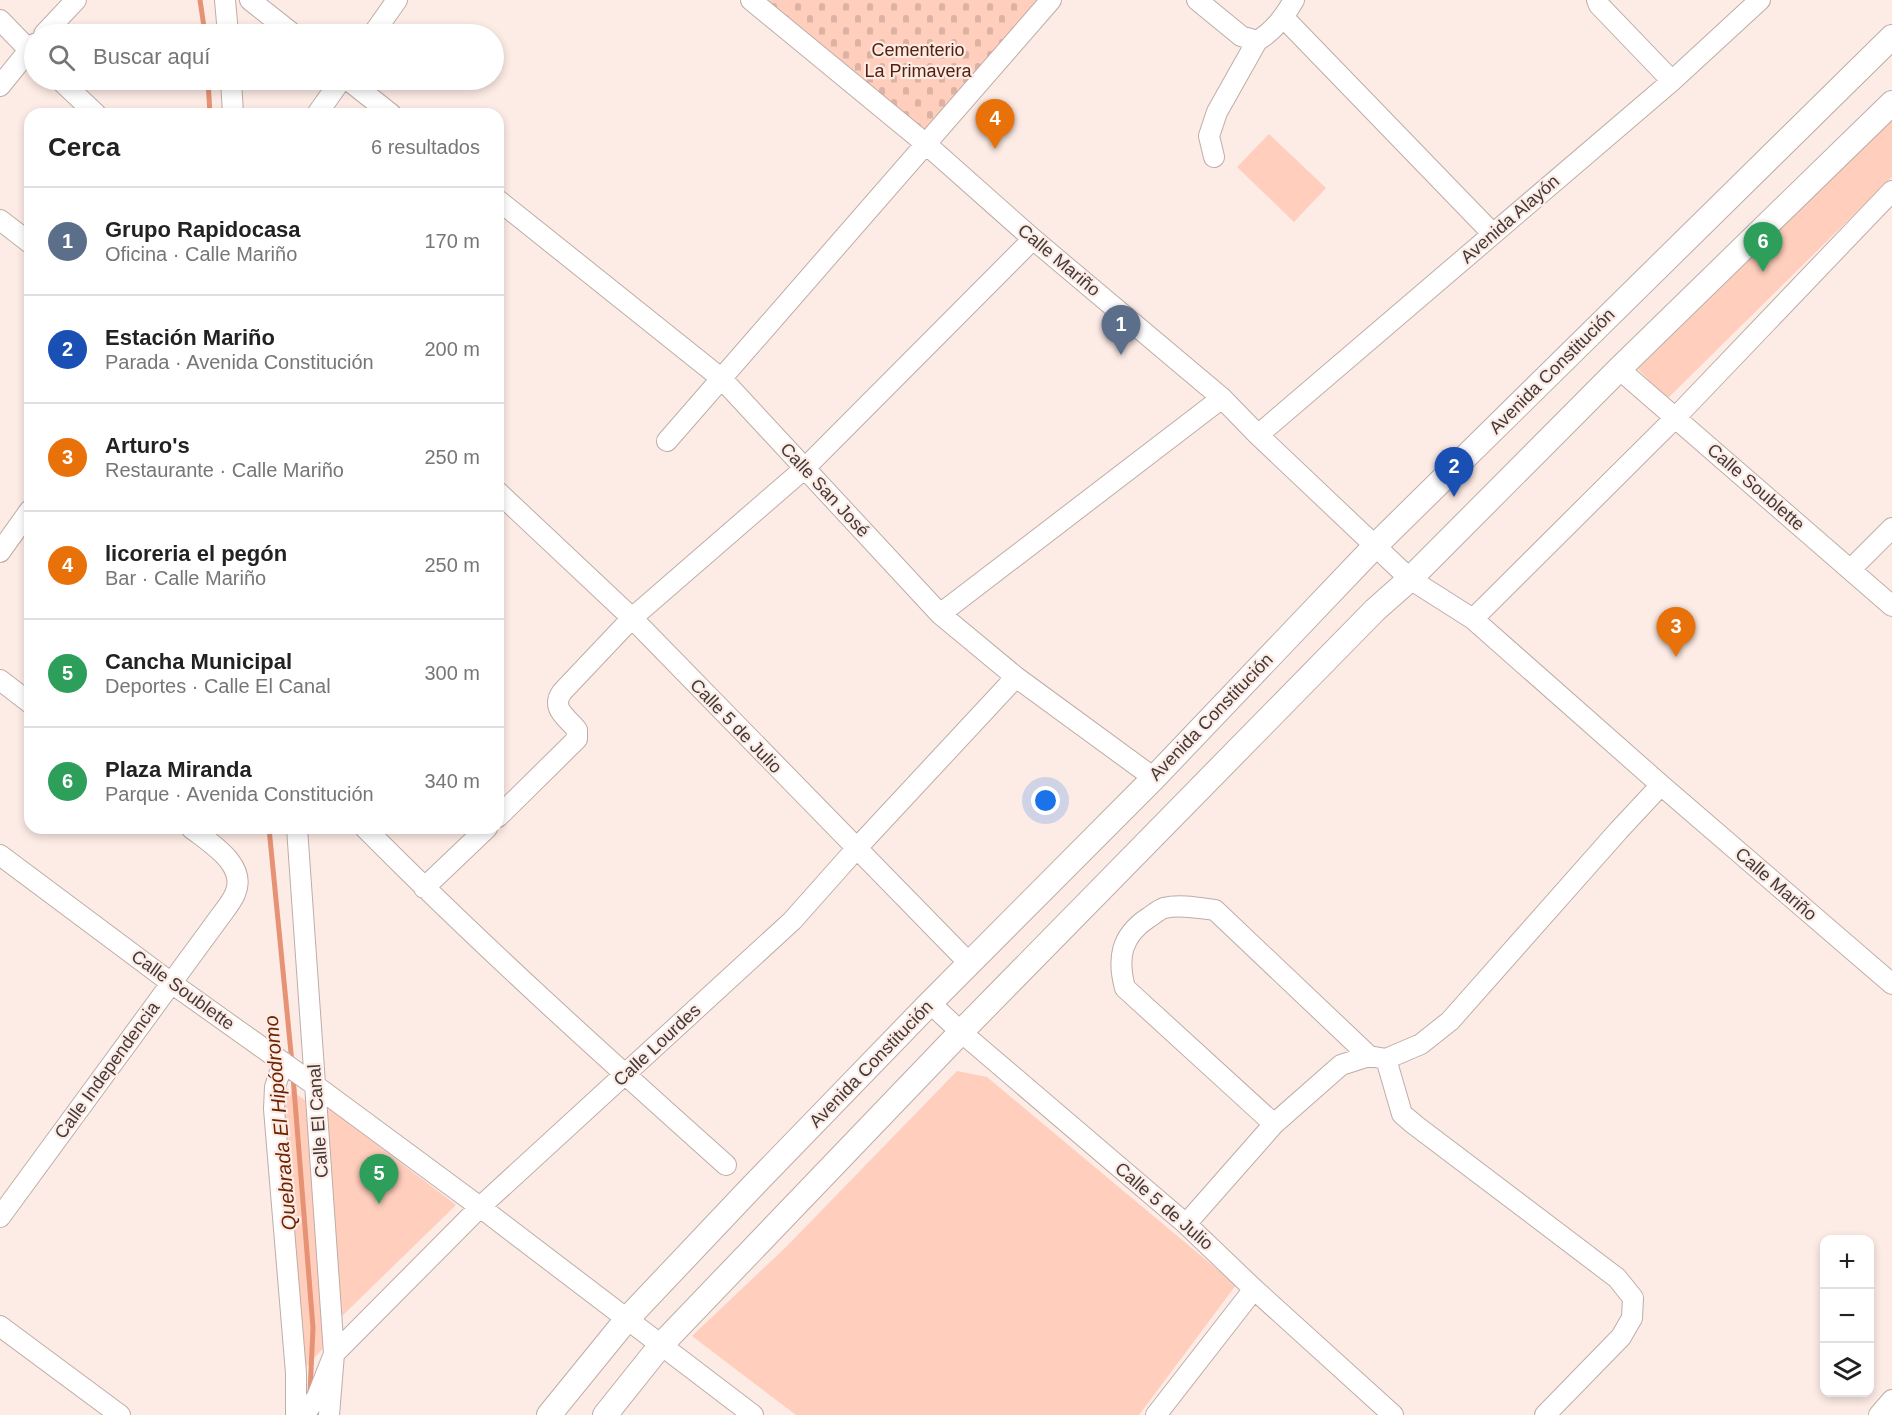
<!DOCTYPE html>
<html lang="es">
<meta charset="utf-8">
<style>
:root{--surface:#fff;--page:#f2f2f2;--text:#222;--muted:#767676;--line:#e0e0e0;--accent:#7c3aed}
body{margin:0;font-family:Helvetica,sans-serif;background:var(--page);color:var(--text)}
.controls{position:absolute;right:18px;bottom:18px;display:grid;overflow:hidden;border-radius:12px;box-shadow:0 3px 9px #0003}
.controls button{width:54px;height:54px;display:grid;place-items:center;padding:0;border:0;border-bottom:2px solid var(--line);background:var(--surface);color:var(--text);font:30px sans-serif}
.you{position:absolute;left:1046px;top:801px;width:21px;height:21px;margin:-15px;border:4px solid #fff;border-radius:50%;background:#1a73e8;box-shadow:0 0 0 9px #1a73e833}
.badge{display:grid;place-items:center;width:39px;height:39px;border-radius:50%;background:var(--accent);color:#fff;font-size:20px;font-weight:700}
.pin{position:absolute;translate:-50% -50px;filter:drop-shadow(0 2px 3px #0008)}
.pin::after{content:'';position:absolute;top:32px;width:21px;height:18px;background:inherit;clip-path:polygon(0 0,100% 0,50% 100%)}
.list{margin:0;padding:0;list-style:none}
h2{display:flex;justify-content:space-between;align-items:center;height:78px;margin:0;padding:0 24px;font-size:26px}
h2 small{font-size:20px;font-weight:400;color:var(--muted)}
.list li{display:grid;grid-template-columns:39px 1fr auto;gap:18px;align-items:center;box-sizing:border-box;height:108px;padding:0 24px;border-top:2px solid var(--line)}
.list b{display:block;font-size:22px;white-space:nowrap}
.list p{margin:0;font-size:20px;white-space:nowrap;color:var(--muted)}
.list em{font-size:20px;font-style:normal;color:var(--muted)}
.icon{flex:none;width:33px;height:33px;fill:none;stroke:currentColor;stroke-width:2;stroke-linecap:round;stroke-linejoin:round}
.map{position:relative;flex:none;width:1892px;height:1415px;overflow:hidden}
.search{position:absolute;background:var(--surface);box-shadow:0 3px 9px #0003;left:24px;top:24px;width:480px;height:66px;display:flex;align-items:center;gap:15px;box-sizing:border-box;padding:0 21px;border-radius:33px;color:var(--muted);font-size:22px}
.panel{position:absolute;background:var(--surface);box-shadow:0 3px 9px #0003;left:24px;top:108px;width:480px;height:726px;border-radius:18px}
.map>svg:first-child{display:block}
</style>
<div class="map">
<svg width="1892" height="1415" viewBox="0 0 1892 1415">
<defs>
<pattern id="cemetery-stones" width="16" height="16" patternUnits="userSpaceOnUse" patternTransform="scale(1.5)"><rect width="16" height="16" fill="#ffcebd"/><path d="M2 7V4a2 2 0 0 1 4 0v3zM10 15v-3a2 2 0 0 1 4 0v3z" fill="#dcb2a3"/></pattern>
</defs>
<rect width="100%" height="100%" fill="#fdebe5"/>
<path fill="url(#cemetery-stones)" d="M750,0H1050L926,144Z"/>
<path fill="#ffcebd" d="M1892,114V177L1667,399L1635,366Z
M1269,134L1326,188L1294,222L1237,167Z
M957,1071L987,1077L1236,1285L1139,1415H796L692,1336L786,1247Z
M280,1084L310,1103L328,1343L300,1374Z
M325,1105L456,1205L340,1318Z"/>
<g fill="none" stroke-linecap="round" stroke-linejoin="round">
<path stroke="#e69274" stroke-width="5" d="M200,0L205,34
M208,80L210,114
M269,828L292,1063
M293,1076L313,1328L310,1392"/>
<g stroke="#beada7" stroke-width="22">
<path id="minor" d="M225,0L228,34
M250,0L293,34
M751,0L926,144L1033,239L1222,398L1258,435L1410,579L1473,619L1661,785L1892,984
M1197,0L1241,36L1257,41C1274,31 1284,17 1294,0
M1597,0L1599,5L1672,81
M1284,18L1493,234
M0,20L34,55
M44,34L76,0
M373,34L397,0
M60,80L96,114
M231,80L233,114
M348,80L391,114
M0,86L34,44
M317,114L341,80
M1214,157L1209,136L1217,112L1257,41
M498,200L722,379L940,614L1016,677L1154,778
M0,220L30,243
M1619,369L1892,606
M1258,435L1672,81L1760,0
M667,441L1051,0
M498,492L632,618L970,964
M0,552L30,510
M1851,569L1892,528
M940,614L1222,398
M1473,619L1676,417L1892,191
M0,680L30,703
M498,817L577,739V730C568,718 550,709 562,692L632,618L805,468L1033,239
M297,828L334,1354L329,1415
M365,828C481,945 603,1055 726,1165
M0,855L170,982L316,1086L480,1207L753,1415
M424,888L487,828
M930,1003L961,1032L1186,1224L1254,1289L1393,1415
M1386,1059L1402,1114L1415,1125L1617,1278L1633,1298L1632,1318L1621,1337L1545,1415
M283,1062L275,1087L274,1109L296,1373V1415
M1274,1124L1125,988C1117,958 1121,936 1148,918C1153,915 1158,910 1164,908C1179,904 1200,908 1215,910L1369,1056L1386,1059L1421,1044L1450,1021L1619,830L1661,785
M0,1217L219,918C224,911 231,903 235,894C248,865 210,843 191,828
M1186,1224L1274,1124L1341,1065L1369,1056
M0,1326L120,1415
M304,1415L317,1397L334,1354L480,1207L792,921L856,849L1016,677
M1156,1415L1254,1289
M1879,1415L1892,1400"/>
</g>
<g stroke="#beada7" stroke-width="26">
<path id="tertiary" d="M549,1415L627,1319L750,1189L930,1003L1154,778L1376,545L1892,37
M605,1415L661,1345L961,1032L1375,610L1410,579L1619,369L1892,103"/>
</g>
<use href="#minor" stroke="#fff" stroke-width="20"/>
<use href="#tertiary" stroke="#fff" stroke-width="24"/>
</g>
<g text-anchor="middle" stroke-width="4.5" stroke-linejoin="round" paint-order="stroke">
<g font-size="18" fill="#541f0b" stroke="#fdebe5">
<text x="918" y="56">Cementerio<tspan x="918" dy="21">La Primavera</tspan></text>
</g>
<g font-size="18" fill="#423a38" stroke="#fdebe5">
<text transform="translate(1510 219) rotate(-41)" y="6">Avenida Alayón</text>
<text transform="translate(1059 260) rotate(40)" y="6">Calle Mariño</text>
<text transform="translate(1552 371) rotate(-45)" y="6">Avenida Constitución</text>
<text transform="translate(1756 487) rotate(41)" y="6">Calle Soublette</text>
<text transform="translate(825 490) rotate(47)" y="6">Calle San José</text>
<text transform="translate(1211 717) rotate(-46)" y="6">Avenida Constitución</text>
<text transform="translate(736 726) rotate(46)" y="6">Calle 5 de Julio</text>
<text transform="translate(1776 884) rotate(41)" y="6">Calle Mariño</text>
<text transform="translate(183 990) rotate(36)" y="6">Calle Soublette</text>
<text transform="translate(657 1045) rotate(-43)" y="6">Calle Lourdes</text>
<text transform="translate(871 1064) rotate(-46)" y="6">Avenida Constitución</text>
<text transform="translate(107 1070) rotate(-54)" y="6">Calle Independencia</text>
<text transform="translate(318 1121) rotate(-94)" y="6">Calle El Canal</text>
<text transform="translate(1164 1206) rotate(41)" y="6">Calle 5 de Julio</text>
</g>
<g font-size="20" font-style="italic" fill="#6d2302" stroke="#fdebe5">
<text transform="translate(280 1123) rotate(-95)" y="7">Quebrada El Hipódromo</text>
</g>
</g>
</svg>
<div class="controls">
<button>+</button>
<button>−</button>
<button><svg class="icon" aria-label="layers" viewBox="0 0 24 24"><path d="M12 4l9 5-9 5-9-5zM3 14l9 5 9-5"/></svg></button>
</div>
<div class="you"></div>
<div class="pin badge" style="left:1121px;top:355px;background:#5c6f8a">1</div>
<div class="pin badge" style="left:1454px;top:497px;background:#1a4fb4">2</div>
<div class="pin badge" style="left:1676px;top:657px;background:#e8710a">3</div>
<div class="pin badge" style="left:995px;top:149px;background:#e8710a">4</div>
<div class="pin badge" style="left:379px;top:1204px;background:#2e9e5b">5</div>
<div class="pin badge" style="left:1763px;top:272px;background:#2e9e5b">6</div>
<div class="search"><svg class="icon" aria-label="search" viewBox="0 0 24 24"><circle cx="10" cy="10" r="6"/><path d="M15 15l6 6"/></svg>Buscar aquí</div>
<section class="panel">
<h2>Cerca<small>6 resultados</small></h2>
<ul class="list">
<li><span class="badge" style="background:#5c6f8a">1</span><div><b>Grupo Rapidocasa</b><p>Oficina · Calle Mariño</p></div><em>170 m</em></li>
<li><span class="badge" style="background:#1a4fb4">2</span><div><b>Estación Mariño</b><p>Parada · Avenida Constitución</p></div><em>200 m</em></li>
<li><span class="badge" style="background:#e8710a">3</span><div><b>Arturo's</b><p>Restaurante · Calle Mariño</p></div><em>250 m</em></li>
<li><span class="badge" style="background:#e8710a">4</span><div><b>licoreria el pegón</b><p>Bar · Calle Mariño</p></div><em>250 m</em></li>
<li><span class="badge" style="background:#2e9e5b">5</span><div><b>Cancha Municipal</b><p>Deportes · Calle El Canal</p></div><em>300 m</em></li>
<li><span class="badge" style="background:#2e9e5b">6</span><div><b>Plaza Miranda</b><p>Parque · Avenida Constitución</p></div><em>340 m</em></li>
</ul>
</section>
</div>
